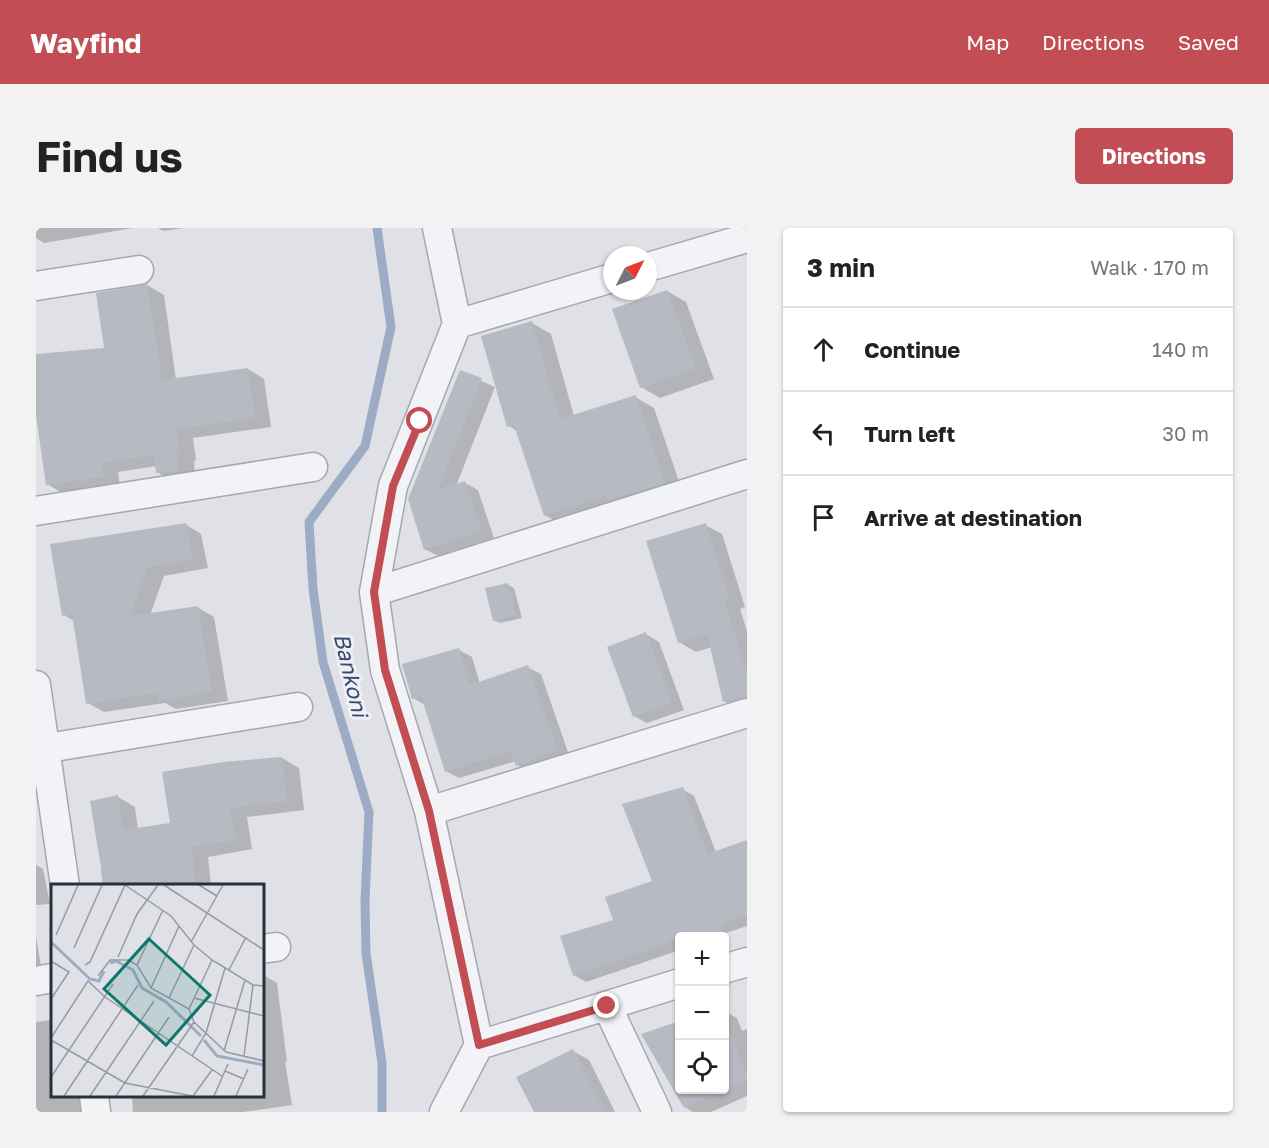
<!DOCTYPE html>
<meta charset="utf-8">
<style>
:root{--surface:#fff;--page:#f2f2f2;--text:#222;--muted:#767676;--line:#e0e0e0;--accent:#c34d54}
body{margin:0;font-family:"Golos Text",sans-serif;background:var(--page);color:var(--text)}
.controls{position:absolute;right:18px;bottom:18px;display:grid;overflow:hidden;border-radius:6px;box-shadow:0 2px 4px #0004}
.controls button{width:54px;height:54px;display:grid;place-items:center;padding:0;border:0;border-bottom:2px solid var(--line);background:var(--surface);color:var(--text);font:30px sans-serif}
.compass{position:absolute;left:567px;top:18px;width:54px;height:54px;border-radius:50%;background:var(--surface);box-shadow:0 2px 4px #0004;rotate:48deg}
.stop{position:absolute;width:18px;height:18px;margin:-14px;border:4px solid #c34d54;border-radius:50%;background:#fff}
.stop.end{background:#c34d54;border-color:#fff;box-shadow:0 2px 6px #0008}
.list{margin:0;padding:0;list-style:none}
h2{display:flex;justify-content:space-between;align-items:center;height:78px;margin:0;padding:0 24px;font-size:26px}
h2 small{font-size:20px;font-weight:400;color:var(--muted)}
.list li{display:grid;grid-template-columns:39px 1fr auto;gap:18px;align-items:center;box-sizing:border-box;height:84px;padding:0 24px;border-top:2px solid var(--line)}
.list b{display:block;font-size:22px;white-space:nowrap}
.list em{font-size:20px;font-style:normal;color:var(--muted)}
.icon{flex:none;width:33px;height:33px;fill:none;stroke:currentColor;stroke-width:2;stroke-linecap:round;stroke-linejoin:round}
.map{position:relative;flex:none;width:711px;height:884px;overflow:hidden;border-radius:6px}
header{display:flex;align-items:center;gap:36px;box-sizing:border-box;height:84px;padding:0 30px;background:var(--accent);color:#fff}
header strong{font-size:28px}
nav{display:flex;gap:33px;margin-inline-start:auto;font-size:21px}
.intro{display:flex;align-items:center;justify-content:space-between;box-sizing:border-box;height:144px;padding:0 36px}
h1{margin:0;font-size:42px}
.button{padding:15px 27px;border-radius:6px;background:var(--accent);color:#fff;font-size:21px;font-weight:700}
main{display:flex;gap:36px;padding:0 36px}
aside{flex:1;background:var(--surface);border-radius:6px;box-shadow:0 2px 4px #0004}
.map>svg:first-child{display:block}
</style>
<header>
<strong>Wayfind</strong>
<nav><a>Map</a><a>Directions</a><a>Saved</a></nav>
</header>
<div class="intro"><h1>Find us</h1><a class="button">Directions</a></div>
<main>
<div class="map">
<svg width="711" height="884" viewBox="0 0 711 884">
<rect width="100%" height="100%" fill="#dfe1e7"/>
<path fill="#0003" d="M0,0H97L8,15L0,10Z
M122,0H148L127,3Z
M111,57L128,67L140,152L212,141L228,151L235,199L157,210L160,232L158,233L159,252L138,254L121,244L120,238L82,244L84,258L28,266L11,256L0,185V127L69,121Z
M631,63L650,74L678,151L624,170L605,159Z
M496,95L515,106L538,188L599,169L618,180L647,265L528,298L509,287L481,203L473,198Z
M425,144L459,159L420,258L429,255L442,262L458,310L402,328L389,321Z
M149,296L165,306L172,340L128,348L114,387L161,379L178,389L192,473L140,481L129,475L68,484L52,475L38,393L28,387Z
M669,297L686,306L709,379L704,381L711,403V481L705,483L688,473L676,419L660,424L643,414Z
M472,357L478,360L486,390L464,395L458,392Z
M610,406L623,414L648,482L611,495L598,488Z
M423,422L436,429L444,456L491,439L505,446L534,530L494,544L481,537L480,533L423,550L410,543L389,477L377,470Z
M246,530L263,540L268,582L211,589L216,621L172,629L175,658H67L65,641H67L82,569L99,579L102,601L136,596Z
M646,561L658,568L680,624L711,614V698L681,708H644V722L550,754L538,747L579,693L618,654Z
M0,637L7,641L14,676L0,677Z
M0,708L6,744L0,745Z
M226,746L241,755L251,834H249L256,877L207,884H97L96,868H226Z
M688,783L701,790L706,803L711,801V868L675,884H657L649,879L644,862H688Z
M16,792V868H48L50,884H0V794Z
M537,823L553,832L579,884H500Z"/>
<g fill="none" stroke-linecap="round" stroke-linejoin="round">
<path stroke="#9dacc5" stroke-width="9" d="M341,0L355,99L329,218L273,294L277,361L287,434L333,584L329,673L330,725L346,835V884"/>
</g>
<path fill="#b7bac3" d="M111,56L126,152L212,140L219,190L141,201L144,223L141,224L143,243L120,245L118,227L66,235L68,249L10,257L0,188V126L68,120L60,65Z
M631,62L660,140L604,160L576,81Z
M496,93L524,191L600,167L629,255L573,272L571,267L508,288L478,197L471,199L445,108Z
M424,142L446,150L402,262L429,253L446,303L388,322L372,271Z
M150,295L157,331L112,339L94,388L162,378L176,464L122,473L121,465L50,476L36,386L26,388L14,316Z
M670,295L693,370L688,372L711,444V468L687,474L671,406L642,415L610,313Z
M472,355L480,387L457,393L449,360Z
M610,404L636,475L597,489L571,419Z
M423,420L434,457L492,437L522,522L480,538L475,523L409,544L385,468L376,471L366,436Z
M246,529L251,573L194,580L200,612L156,619L159,655L68,657L54,573L82,567L88,602L134,595L126,544L187,534Z
M647,559L671,626L711,612V687L685,696L688,708H644V711L537,748L524,708L577,692L569,669L616,653L586,576Z
M688,788L711,847V852L648,880L605,806L644,793V861H688Z
M537,821L569,884H498L480,849Z"/>
<g fill="none" stroke-linecap="round" stroke-linejoin="round">
<g stroke="#a5a8b1" stroke-width="31">
<path id="minor" d="M401,0L421,96L357,258L338,364L349,442L393,583L443,817L408,884
M612,39L711,10
M0,58L103,42
M421,96L576,50
M0,283L277,239
M338,364L711,246
M0,457L29,658
M0,522L262,479
M393,583L711,485
M226,721L240,719
M688,741L711,734
M0,753L16,750
M571,778L621,884
M443,817L644,755
M58,868L60,884"/>
</g>
<use href="#minor" stroke="#f1f3f6" stroke-width="28"/>
</g>
<g fill="none" stroke-linecap="round" stroke-linejoin="round">
<path stroke="#c34d54" stroke-width="8" d="M384,193L357,258L338,364L349,442L393,583L443,817L571,778"/>
</g>
<g text-anchor="middle" stroke-width="6" stroke-linejoin="round" paint-order="stroke">
<g font-size="22" font-style="italic" fill="#374a6e" stroke="#eef0f5">
<text transform="translate(315 447) rotate(77)" y="8">Bankoni</text>
</g>
</g>
<g transform="translate(15 656)">
<rect width="213" height="213" fill="#dfe1e7"/>
<path fill="none" stroke="#9dacc5" stroke-width="3" d="M0,58L39,95L48,97L53,87M59,79L65,77L82,86L91,104L115,118L150,152M153,156L166,172L213,181"/>
<path fill="none" stroke="#969aa3" stroke-width="1.5" d="M74,1L120,32L143,61L161,76L202,101L213,102M113,1L213,66M148,1L166,12M5,51L27,1M140,58L172,1M23,64L51,1M67,73L86,30L107,1M0,77L18,88L0,115M34,81L39,78L74,1M86,81L112,26M178,86L195,53M47,92L59,76H77L86,81L100,104L138,125L143,138L175,168L213,177M100,104L128,42M118,114L143,61M143,114L213,132M138,125L161,76M0,154L37,97L54,113L171,192M0,156L74,199L141,212M173,167L194,96M141,172L155,149L174,84M193,172L202,101M174,187L193,195M0,193L62,100M13,212L87,101M39,212L103,117M65,212L118,133M92,212L143,138M142,212L161,186M163,212L177,180M185,212L197,185"/>
<path fill="#0f766e" fill-opacity="0.15" stroke="#0f766e" stroke-width="3" d="M98,55L159,111L115,161L53,105Z"/>
<rect width="213" height="213" fill="none" stroke="#292f3d" stroke-width="3"/>
</g>
</svg>
<div class="controls">
<button>+</button>
<button>−</button>
<button><svg class="icon" aria-label="locate" viewBox="0 0 24 24"><circle cx="12" cy="12" r="6"/><path d="M12 2v4M12 18v4M2 12h4M18 12h4"/></svg></button>
</div>
<svg class="compass" viewBox="-18 -18 36 36"><path d="M0-13l5 13h-10z" fill="#e53935"/><path d="M0 13l5-13h-10z" fill="#767676"/></svg>
<div class="stop" style="left:384px;top:193px"></div>
<div class="stop end" style="left:571px;top:778px"></div>
</div>
<aside>
<h2>3 min<small>Walk · 170 m</small></h2>
<ul class="list">
<li><svg class="icon" aria-label="ahead" viewBox="0 0 24 24"><path d="M12 20V5M6 11l6-6 6 6"/></svg><div><b>Continue</b></div><em>140 m</em></li>
<li><svg class="icon" aria-label="left" viewBox="0 0 24 24"><path d="M17 20v-9H6M10 6l-5 5 5 5"/></svg><div><b>Turn left</b></div><em>30 m</em></li>
<li><svg class="icon" aria-label="arrive" viewBox="0 0 24 24"><path d="M6 21V4h12l-3 4 3 4H6"/></svg><div><b>Arrive at destination</b></div></li>
</ul>
</aside>
</main>
